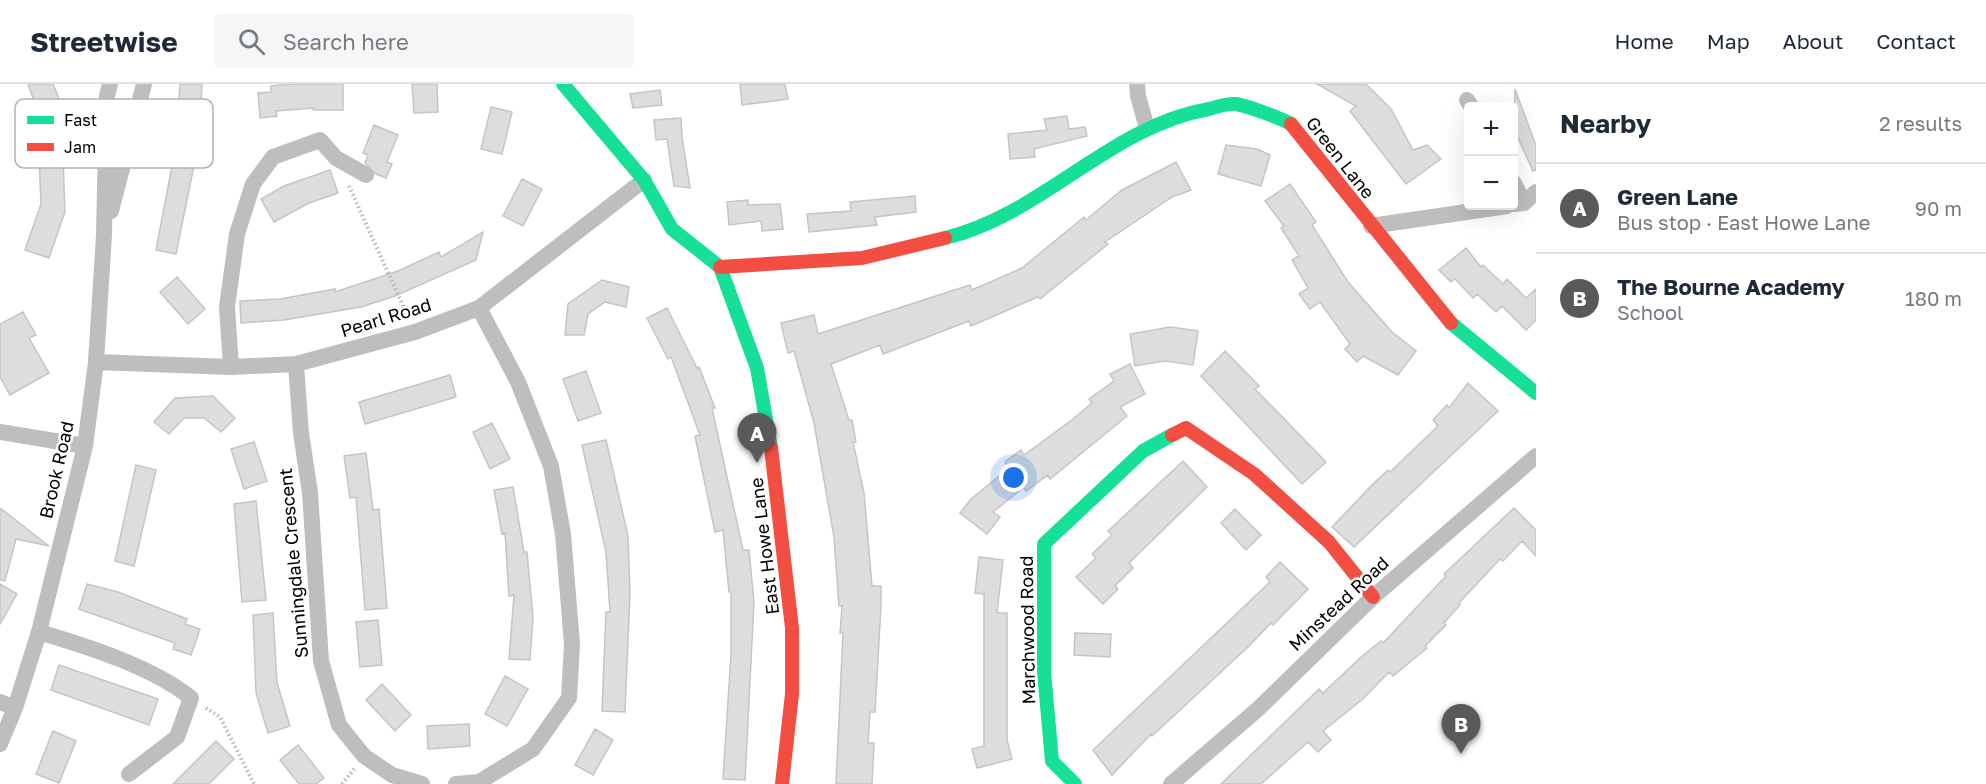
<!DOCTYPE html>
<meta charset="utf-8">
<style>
:root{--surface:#fff;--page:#f6f6f7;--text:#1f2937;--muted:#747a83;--line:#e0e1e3;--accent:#595959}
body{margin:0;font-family:"Golos Text",sans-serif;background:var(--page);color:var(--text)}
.controls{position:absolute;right:18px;top:18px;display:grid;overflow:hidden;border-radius:6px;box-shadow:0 6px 24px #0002}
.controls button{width:54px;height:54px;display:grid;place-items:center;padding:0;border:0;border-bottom:2px solid var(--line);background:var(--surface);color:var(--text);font:30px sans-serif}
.you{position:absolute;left:1014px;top:394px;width:21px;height:21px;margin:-15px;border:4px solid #fff;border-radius:50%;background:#1a73e8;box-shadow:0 0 0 9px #1a73e833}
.badge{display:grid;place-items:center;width:39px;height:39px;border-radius:50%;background:var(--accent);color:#fff;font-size:20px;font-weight:700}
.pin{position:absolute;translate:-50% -50px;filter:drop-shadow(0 2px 3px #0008)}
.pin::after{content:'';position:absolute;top:32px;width:21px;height:18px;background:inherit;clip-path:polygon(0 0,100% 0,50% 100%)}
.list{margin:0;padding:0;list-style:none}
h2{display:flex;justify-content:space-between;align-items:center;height:78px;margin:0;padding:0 24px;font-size:26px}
h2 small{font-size:20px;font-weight:400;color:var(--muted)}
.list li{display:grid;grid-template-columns:39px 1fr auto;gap:18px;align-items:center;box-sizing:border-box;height:90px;padding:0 24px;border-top:2px solid var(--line)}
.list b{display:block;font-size:22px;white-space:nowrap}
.list p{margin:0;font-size:20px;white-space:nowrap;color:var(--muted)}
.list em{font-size:20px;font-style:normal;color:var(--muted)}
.icon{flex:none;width:33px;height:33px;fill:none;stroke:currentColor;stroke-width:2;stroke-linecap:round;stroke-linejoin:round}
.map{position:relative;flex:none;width:1536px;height:700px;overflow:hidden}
header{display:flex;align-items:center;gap:36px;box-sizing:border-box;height:84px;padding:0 30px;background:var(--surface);border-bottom:2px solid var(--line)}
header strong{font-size:28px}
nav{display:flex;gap:33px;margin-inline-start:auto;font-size:21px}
.search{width:420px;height:54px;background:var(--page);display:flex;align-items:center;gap:15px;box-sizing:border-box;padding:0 21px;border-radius:6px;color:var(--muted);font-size:22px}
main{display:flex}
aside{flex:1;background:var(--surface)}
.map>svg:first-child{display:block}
</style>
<header>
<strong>Streetwise</strong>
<div class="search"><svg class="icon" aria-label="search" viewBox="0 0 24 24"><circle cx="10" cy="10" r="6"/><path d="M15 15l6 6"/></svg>Search here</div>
<nav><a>Home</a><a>Map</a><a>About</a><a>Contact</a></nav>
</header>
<main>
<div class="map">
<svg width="1536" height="700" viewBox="0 0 1536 700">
<rect width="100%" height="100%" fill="#fff"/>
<path fill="#ddd" stroke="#c5c5c5" stroke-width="1.5" d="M28,0H53L61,20L65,128L49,174L25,166L41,120L37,25Z
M180,0H202L199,57L176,170L156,166L177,56Z
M291,0H343V26H313V24L276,27L277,32L260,34L258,9L271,8V2Z
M412,0H437L438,28L414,29Z
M740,0H785L788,15L742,21Z
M1317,0H1366L1391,25L1413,66L1427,61L1441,75L1406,100L1350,27L1356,22Z
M1515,5L1536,62V86L1533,87L1514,45Z
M660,6L662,21L633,24L630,10Z
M491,23L512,28L502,70L481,65Z
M1067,32L1069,45L1085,43L1087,52L1034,65L1035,73L1010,75L1008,50L1047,46L1044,35Z
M681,34L682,53L690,104L674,102L667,55L656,56L654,36Z
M374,41L398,51L387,78L392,80L386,94L376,90L365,79L368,71L363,69Z
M1226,61L1257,65L1270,71L1261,102L1218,90Z
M1176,78L1191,106L1172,113L1105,158L1108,160L1040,215L1038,213L971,242L969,237L883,270L880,261L831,280L849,336H852L856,358H853L864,409L872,502H881V522L875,628H870L868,659H874L872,700H836L843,549H840L842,522H839L834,453L814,339L794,267L788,269L781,239L814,231L818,250L970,201L972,206L1022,184L1084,133L1086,136L1122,106Z
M330,86L338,109L309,119L274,138L261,115L284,102Z
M522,95L542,105L523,142L503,132Z
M1290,100L1316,138L1312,141L1348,198L1392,248L1416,267L1398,291L1363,272L1357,278L1345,265L1350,260L1320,218L1310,225L1299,210L1308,204L1292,176L1299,172L1281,144L1284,142L1265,117Z
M915,112L916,128L875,133L877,141L809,148L807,130L851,127L850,118Z
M748,116V121L780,120L783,145L762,147L761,137L729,141L727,118Z
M483,148L476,176L395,212L361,223L284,236L241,239L240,217L280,215L335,205V208L398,187L439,168L441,173Z
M1466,164L1481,183L1483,181L1503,200L1507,195L1526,214L1536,205V236L1526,246L1502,222L1496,228L1477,210L1473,214L1455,195L1451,198L1439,186Z
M177,193L205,225L188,240L160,208Z
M602,196L629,203L626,223L605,218L588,230L584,251H565L568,220Z
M667,224L697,284L699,283L715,324H712L743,466H749L754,518L745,696L723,695L731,570V508H729L723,446L715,448L695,352L700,351L671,273L668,275L647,234Z
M23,228L36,251L29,254L49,289L10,311L0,293V240Z
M1170,243L1198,247L1193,281L1165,277L1135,282L1130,250Z
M1225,267L1259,302L1255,305L1326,378L1302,400L1201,292Z
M1130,280L1145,310L1120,323L1127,332L1050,395L1048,391L1026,407L1024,403L993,428L1000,433L987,450L960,429L971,415L1009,384L1005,378L1021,366L1024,371L1073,335L1092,319L1089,315L1114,297L1110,290Z
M586,287L601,329L578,337L563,295Z
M450,291L456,313L365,340L359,318Z
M1468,299L1498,327L1354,463L1332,443L1373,400L1388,386L1390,388L1438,342L1433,336L1447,321L1449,324Z
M213,312L235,334L221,348L204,334H184L169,350L154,338L175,314Z
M492,339L510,375L490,385L473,348Z
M606,356L628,452L630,509L625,628L602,627L606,528H610L606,468L582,361Z
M254,358L267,397L244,405L231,365Z
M366,369L373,426L379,425L387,524L365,526L356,413L350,414L344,372Z
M1183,377L1207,403L1129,479L1133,484L1115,502L1118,505L1103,520L1076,493L1096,474L1092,470L1112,451L1108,447Z
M136,381L156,386L134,482L115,477Z
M513,403L524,468H527L533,534L530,576L509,575L514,511L509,512L505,449L502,450L494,406Z
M256,417L266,516L242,518L234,420Z
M0,424L49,462L16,455L5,497L0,496Z
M1514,424L1536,446V472L1522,457L1503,477L1500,475L1459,519L1460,521L1444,539L1446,541L1425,562L1427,564L1393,592L1389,588L1363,615L1323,647L1331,656L1318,668L1308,658L1261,700H1221L1319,605L1323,609L1361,573L1381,557L1383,559L1446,492L1444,490Z
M1235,425L1261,451L1246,466L1221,439Z
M979,473L1003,476L997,529H1007V656L1012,675L977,684L972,665L984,662V510L975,509Z
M1280,478L1308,505L1273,541L1271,539L1249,562L1152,652L1151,650L1112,691L1093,666L1270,498L1266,493Z
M0,500L17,510L0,540Z
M87,500L118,508L187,535L185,540L200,545L191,571L173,565L175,559L79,525Z
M273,529L277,599L290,642L268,649L256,609L253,531Z
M378,536L382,581L360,583L356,538Z
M1075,549L1111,550L1110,573L1074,571Z
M59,581L158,615L149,641L51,606Z
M505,592L528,605L507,642L485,630Z
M382,600L411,631L395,647L366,616Z
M469,640L470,662L428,665L427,642Z
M595,645L613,656L593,691L575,681Z
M53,647L76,657L59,699L36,690Z
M216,657L234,675L209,700H173Z
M298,661L324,694L316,700H299L280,676Z"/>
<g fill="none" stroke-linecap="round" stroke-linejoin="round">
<path stroke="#b8b8b8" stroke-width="4" stroke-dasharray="1.5 3" stroke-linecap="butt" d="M349,102L409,235
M206,624L220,633L254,700
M342,700L355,684"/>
<path stroke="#bebebe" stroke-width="16" d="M1137,0L1138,12L1147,44
M1467,16L1471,22
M1514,99L1524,119
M1514,120L1524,119L1536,108
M111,127L144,0
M1371,142L1507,122
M96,278L231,283L296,280L415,248L479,224L644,96
M296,280L301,349L310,409L321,577L339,641L364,672L392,691L422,700
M231,283L227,223L237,150L253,100L273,73L320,56L336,74L366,91
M0,348L85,362
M39,548C86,562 153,583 191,614L177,653L129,690
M0,618L15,624
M0,660L15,624L39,548L85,362L96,278L104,151L107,12L110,0
M456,700L479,698L533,665L569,614L572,560L563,450L551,382L518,298L479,224
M1171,700L1258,625L1373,513L1536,372"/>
<path stroke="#16e098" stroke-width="14" d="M563,0L644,96L672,145L720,183L757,284L771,364
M945,154C1042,131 1110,42 1209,25C1217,23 1227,19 1236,20C1248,22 1280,34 1291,40
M1451,239L1536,309
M1075,700L1052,677L1044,588V460L1143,367L1172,351"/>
<path stroke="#f24e42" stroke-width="14" d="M1291,40L1451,239
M720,183L862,174L945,154
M1172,351L1186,344L1254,390L1329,458L1373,513
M771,364L792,544V610L782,700"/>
</g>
<g text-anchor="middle" stroke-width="5" stroke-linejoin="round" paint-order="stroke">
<g font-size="18" fill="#000" stroke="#fff">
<text transform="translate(1340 74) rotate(52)" y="6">Green Lane</text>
<text transform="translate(386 234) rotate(-17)" y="6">Pearl Road</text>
<text transform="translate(57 386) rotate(-77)" y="6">Brook Road</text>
<text transform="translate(765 462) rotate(-97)" y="6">East Howe Lane</text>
<text transform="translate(294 479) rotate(-95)" y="6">Sunningdale Crescent</text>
<text transform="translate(1339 520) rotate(-43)" y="6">Minstead Road</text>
<text transform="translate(1028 546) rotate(-91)" y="6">Marchwood Road</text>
</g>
</g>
<rect x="15" y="15" width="198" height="69" rx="9" fill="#fff" stroke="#b2b2b2" stroke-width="1.5"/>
<rect x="27" y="32" width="27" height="8" fill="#16e098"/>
<rect x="27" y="59" width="27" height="8" fill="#f24e42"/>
<g font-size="16" fill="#000">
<text x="64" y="42">Fast</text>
<text x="64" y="69">Jam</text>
</g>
</svg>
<div class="controls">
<button>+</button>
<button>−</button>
</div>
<div class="you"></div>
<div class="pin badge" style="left:757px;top:379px">A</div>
<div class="pin badge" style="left:1461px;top:670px">B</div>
</div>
<aside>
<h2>Nearby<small>2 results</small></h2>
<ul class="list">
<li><span class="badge">A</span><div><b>Green Lane</b><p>Bus stop · East Howe Lane</p></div><em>90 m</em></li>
<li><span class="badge">B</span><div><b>The Bourne Academy</b><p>School</p></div><em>180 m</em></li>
</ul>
</aside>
</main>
